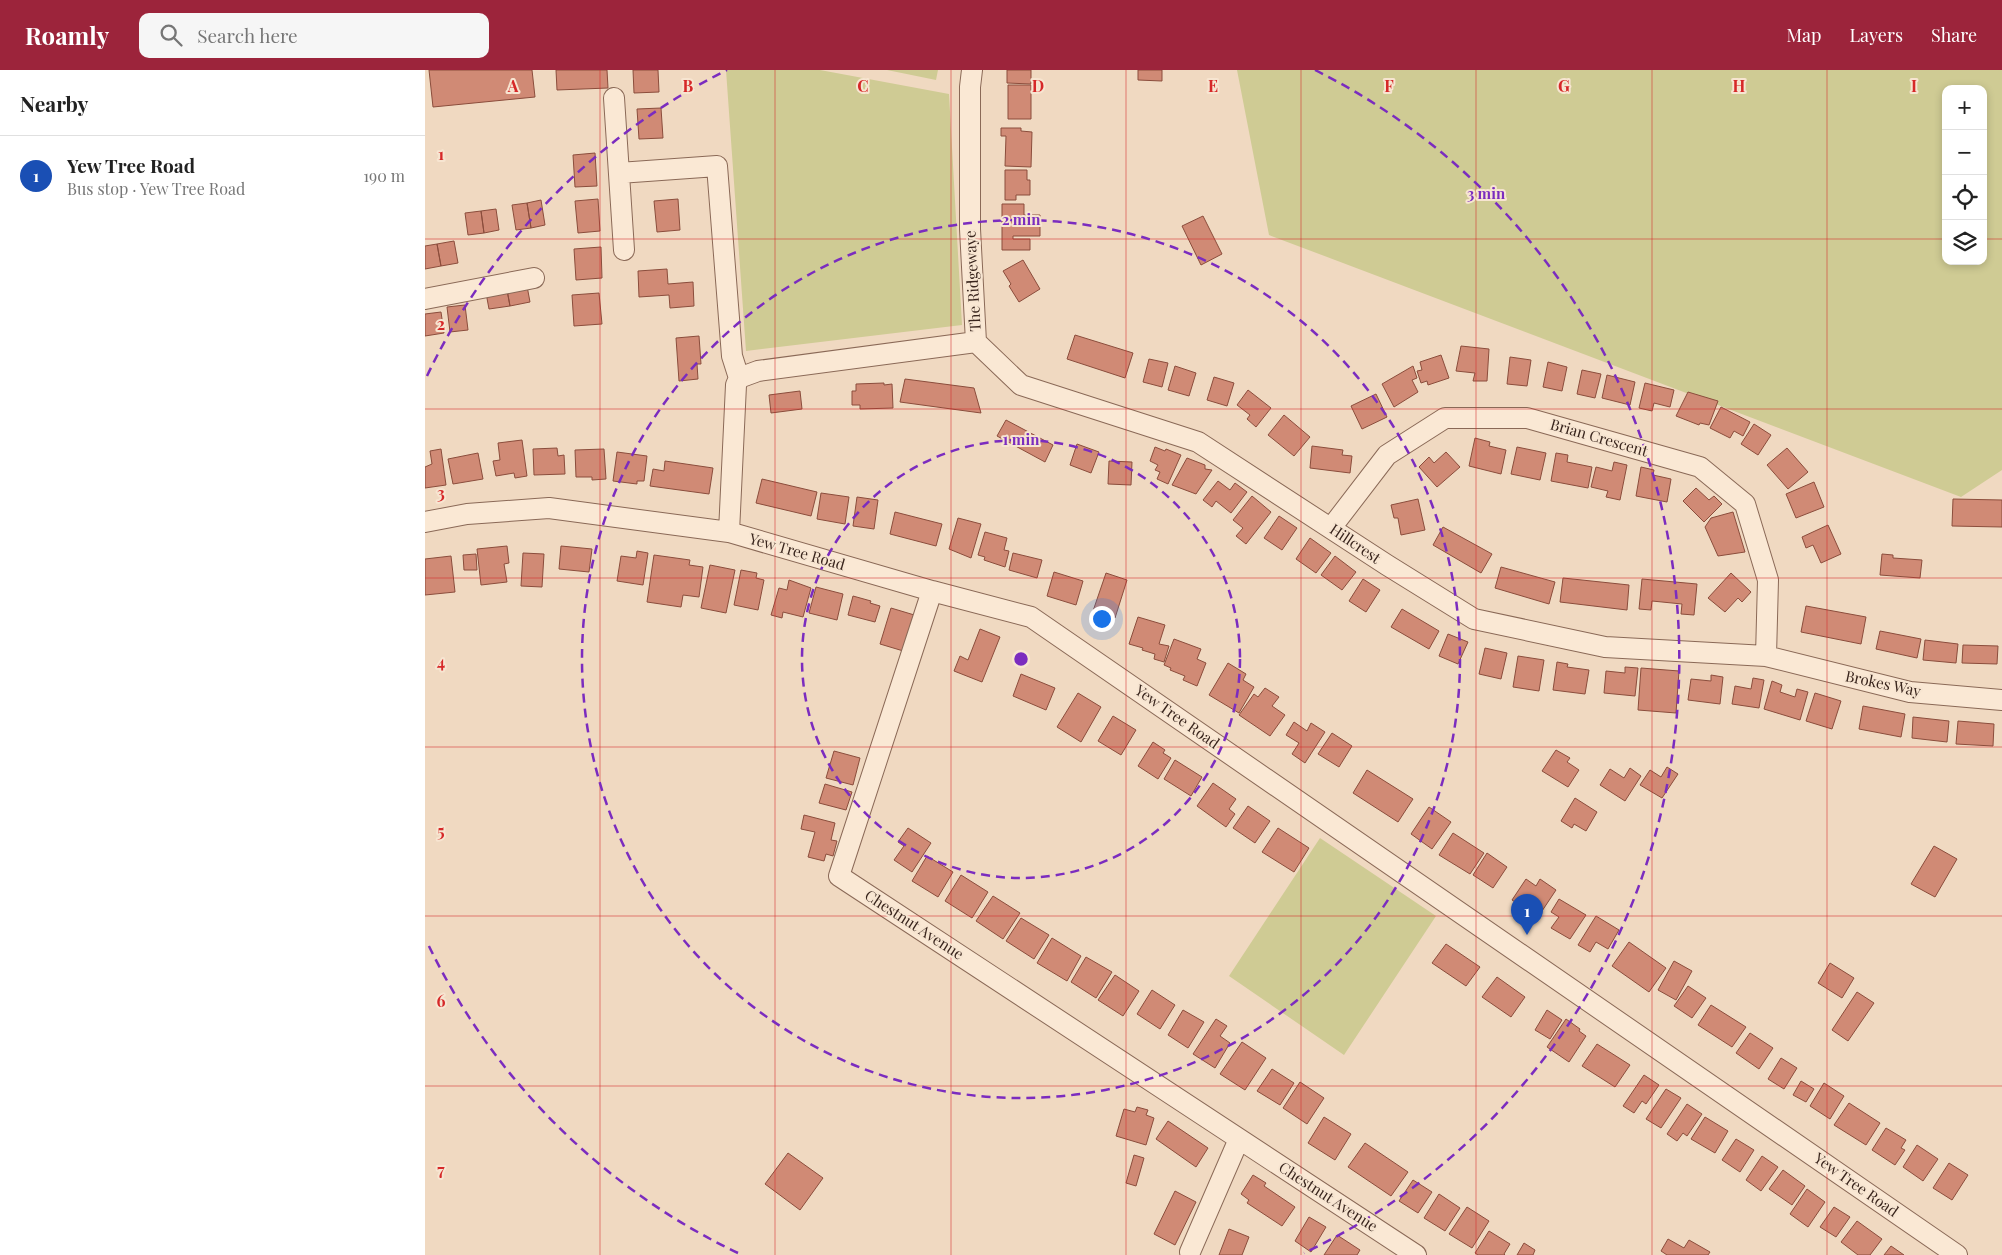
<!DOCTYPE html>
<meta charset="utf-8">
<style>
:root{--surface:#fff;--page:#f6f6f6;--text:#222;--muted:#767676;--line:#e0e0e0;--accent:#9c243b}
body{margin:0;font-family:"Playfair Display",serif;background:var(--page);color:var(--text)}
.controls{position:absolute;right:15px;top:15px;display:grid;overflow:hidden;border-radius:10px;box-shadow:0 2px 8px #0003}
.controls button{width:45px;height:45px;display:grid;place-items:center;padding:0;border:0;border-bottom:1px solid var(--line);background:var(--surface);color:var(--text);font:25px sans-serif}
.you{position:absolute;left:676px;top:548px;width:18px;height:18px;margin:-12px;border:4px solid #fff;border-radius:50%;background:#1a73e8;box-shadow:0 0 0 8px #1a73e833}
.badge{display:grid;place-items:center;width:32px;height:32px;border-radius:50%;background:var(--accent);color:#fff;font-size:16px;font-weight:700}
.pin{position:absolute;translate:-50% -41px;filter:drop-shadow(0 1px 2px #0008)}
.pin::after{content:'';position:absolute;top:26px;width:18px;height:15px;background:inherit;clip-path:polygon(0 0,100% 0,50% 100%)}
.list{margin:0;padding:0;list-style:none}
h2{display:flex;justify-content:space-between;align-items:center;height:65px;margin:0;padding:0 20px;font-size:21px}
h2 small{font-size:16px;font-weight:400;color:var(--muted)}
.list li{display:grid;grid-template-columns:32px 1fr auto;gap:15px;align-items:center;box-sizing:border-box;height:80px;padding:0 20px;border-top:1px solid var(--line)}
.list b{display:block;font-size:19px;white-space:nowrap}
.list p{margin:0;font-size:16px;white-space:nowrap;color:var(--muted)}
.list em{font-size:16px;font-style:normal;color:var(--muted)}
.icon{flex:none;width:28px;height:28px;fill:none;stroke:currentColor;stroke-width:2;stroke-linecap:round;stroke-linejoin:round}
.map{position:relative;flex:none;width:1577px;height:1185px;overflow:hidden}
header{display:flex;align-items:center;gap:30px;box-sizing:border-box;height:70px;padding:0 25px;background:var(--accent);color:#fff}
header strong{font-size:24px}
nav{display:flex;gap:28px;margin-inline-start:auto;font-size:18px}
.search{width:350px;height:45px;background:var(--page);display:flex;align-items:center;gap:12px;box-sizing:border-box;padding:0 18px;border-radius:10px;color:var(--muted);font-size:19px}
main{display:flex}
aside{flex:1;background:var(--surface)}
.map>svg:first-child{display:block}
</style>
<header>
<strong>Roamly</strong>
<div class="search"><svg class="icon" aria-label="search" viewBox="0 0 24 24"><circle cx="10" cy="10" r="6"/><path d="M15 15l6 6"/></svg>Search here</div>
<nav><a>Map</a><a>Layers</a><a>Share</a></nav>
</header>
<main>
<aside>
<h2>Nearby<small></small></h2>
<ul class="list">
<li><span class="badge" style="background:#1a4fb4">1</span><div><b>Yew Tree Road</b><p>Bus stop · Yew Tree Road</p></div><em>190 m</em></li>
</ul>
</aside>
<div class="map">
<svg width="1577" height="1185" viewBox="0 0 1577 1185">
<rect width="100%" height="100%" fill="#f0d9c1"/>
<path fill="#cfcb94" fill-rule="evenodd" d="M301,0H395L524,24L537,255L321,281Z
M462,0H513L511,10Z
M812,0H1577V400L1536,427L844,165ZM1521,19H1558V191H1521Z
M895,768L1011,846L919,985L804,906Z"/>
<path fill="#d08a75" stroke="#8b4d3c" d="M4,0H107L110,27L8,37Z
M131,0H182L183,18L132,20Z
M208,0H233L234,22L209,23Z
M582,0H606V14L582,13Z
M713,0H737V11L713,10Z
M583,15H606V49H583Z
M236,38L238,68L214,69L212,39Z
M576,58H596V61L607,62L606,97L580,96L581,66H576Z
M170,83L172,116L150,117L148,85Z
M580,100H602V110H605V125H591V130H580Z
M173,129L175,161L153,163L150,131Z
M253,129L255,160L232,162L229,131Z
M116,130L120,155L106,158L102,133Z
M102,133L106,158L91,160L87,135Z
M577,134H599V145H615V166H588V169H605V180H577Z
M71,139L74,160L59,163L56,141Z
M56,141L59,163L43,165L40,143Z
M778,146L797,184L776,195L757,156Z
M29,171L33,193L16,196L12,174Z
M12,174L16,196L0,199V176Z
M176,177L177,208L151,210L149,179Z
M598,190L615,219L594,232L584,216L586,214L578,201Z
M242,199L243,214L268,212L269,236L245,238L244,225L214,227L213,201Z
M102,216L105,232L85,236L82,220Z
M82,220L85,236L64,239L61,223Z
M174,223L177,254L149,256L147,225Z
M40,235L43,260L25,262L22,237Z
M16,242L19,263L0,266V244Z
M650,265L708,283L700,308L642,289Z
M274,266L276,294H272L273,309L254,311L251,268Z
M1036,276L1064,279L1062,311H1048L1050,303L1031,301Z
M1016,285L1024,308L1003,315L1002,311L996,313L992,301L997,300L995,292Z
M1085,287L1106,290L1102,316L1082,314Z
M724,289L743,293L737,317L718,312Z
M1123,292L1142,297L1137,321L1118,317Z
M750,296L771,303L764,326L743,320Z
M988,296L992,308L987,310L993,322L969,337L957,314Z
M1157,300L1176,304L1170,328L1152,324Z
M1182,305L1210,312L1205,335L1177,328Z
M789,307L809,313L802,336L782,330Z
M480,309L549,318L556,343L475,332Z
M459,313V315L467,314L468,338L435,339V335H427V321H431V314Z
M1220,313L1249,320L1245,337L1229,333L1227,341L1214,338Z
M823,320L846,338L831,357L822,349L825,345L812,335Z
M375,321L377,339L346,343L344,325Z
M1263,322L1293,331L1284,355L1275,353L1274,355L1251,346Z
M951,324L962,347L937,359L926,336Z
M1296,337L1325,352L1318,366L1309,361L1305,368L1285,358Z
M859,345L885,367L869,386L843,365Z
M581,350L628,375L620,392L572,366Z
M1329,354L1346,365L1333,385L1316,374Z
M1050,368L1065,372L1064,376L1081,380L1076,404L1044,396Z
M97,370L102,406L90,408L89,403L71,406L68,391L75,390L73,373Z
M652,374L674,382L666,403L645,395Z
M887,376L918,380L917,385L927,386L925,403L885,398Z
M730,377L740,381L741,379L756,385L743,414L732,409L735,402L730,400L733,395L725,391Z
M1092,377L1121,383L1115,410L1086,404Z
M132,378L133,386L139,385L140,404L109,405L108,379Z
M1362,378L1383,402L1363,419L1342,395Z
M16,379L21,415L0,418V397L7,394L5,381Z
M179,379L181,409L167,410V407H151L150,380Z
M192,382L222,386L219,411H212V414L188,411Z
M1021,382L1035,397L1012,417L994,397L1004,387L1009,393Z
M53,383L58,409L28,414L23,389Z
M1131,383L1143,385L1142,392L1167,397L1163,418L1126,411Z
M762,388L780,395V399L787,400L771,424L747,415Z
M240,391L288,398L284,424L225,416L228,399L239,401Z
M684,391L707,392L706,415L683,414Z
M1189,392L1202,395L1195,430L1181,427L1183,421L1166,417L1171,397L1187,401Z
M1216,397L1229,400L1228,405L1246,409L1242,432L1211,426Z
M337,409L392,422L386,446L331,433Z
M793,411L805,420L810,413L822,422L806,443L791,431L787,437L778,430Z
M1389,412L1399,437L1371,448L1361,424Z
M1271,418L1284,430L1289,426L1297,434L1279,452L1258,431Z
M396,423L424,427L420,454L392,449Z
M827,426L846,442L821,474L811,466L818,458L808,450Z
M432,427L453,430L449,459L428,456Z
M993,429L1000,460L976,465L973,448H969L966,435Z
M1528,429L1577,430V457L1527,456Z
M470,442L517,454L511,476L465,464Z
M1308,442L1320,482L1293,486L1280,457L1286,448Z
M854,446L872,458L857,480L839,468Z
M533,448L556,454L546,488L524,479Z
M1403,455L1416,484L1396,493L1388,475L1381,478L1377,467Z
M1018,457L1067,484L1056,503L1008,475Z
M560,462L582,468L579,480L584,481L580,497L559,490L560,487L553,485Z
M885,468L906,483L891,503L871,489Z
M82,476L84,493L79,494L82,512L56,515L52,479Z
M136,476L167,479L164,502L134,499Z
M212,481L223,483L218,515L192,511L196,486L211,488Z
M98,483L119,484L117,517L96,516Z
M588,483L617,490L612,508L584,500Z
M51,484L52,500H39L38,485Z
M1457,484L1468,485V488L1497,490L1495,508L1455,505Z
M229,485L265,490L264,495L278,497L274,527L258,525L256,537L222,532Z
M26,486L30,522L0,525V489Z
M910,486L931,502L917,520L896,505Z
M285,495L310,500L301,543L276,538Z
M1076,497L1130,512L1124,534L1070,518Z
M316,500L332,503L331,508L339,510L333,540L309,535Z
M629,502L658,511L651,535L622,526Z
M681,503L702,510L690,548L668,541Z
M1306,503L1326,522L1317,532L1313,528L1300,542L1283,528Z
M1138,508L1204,515L1202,540L1135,532Z
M938,509L955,520L941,542L924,531Z
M1217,509L1272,514L1269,545L1256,544L1257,534L1227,531L1226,540L1214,539Z
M364,510L386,518L378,547L358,542L357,548L346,545L354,518L362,520Z
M391,517L418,524L412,550L384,543Z
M428,526L446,531L445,533L455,536L450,552L423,545Z
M1381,536L1441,547L1436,574L1376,562Z
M466,538L496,547L485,583L455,574Z
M977,539L1014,561L1004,579L966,557Z
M713,547L740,555L734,574L744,576L739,592L729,589L730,584L717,580L718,578L704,574Z
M555,559L575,567L557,612L529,601L535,586L543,590Z
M1455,561L1496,569L1492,588L1451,579Z
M1023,564L1043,572L1033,594L1014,586Z
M749,569L776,579L772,589L781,593L772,616L758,610L760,606L745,600L746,598L739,595Z
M1500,570L1533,574L1531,593L1498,590Z
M1538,575L1573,576L1572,594L1537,593Z
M1060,578L1082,583L1076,609L1054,604Z
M1093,586L1119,590L1114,621L1088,617Z
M1132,592L1143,594L1142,597L1164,600L1160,624L1128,620Z
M803,593L821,604L818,610L829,617L814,643L784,625Z
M1200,597L1213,598L1210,626L1179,623L1181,601L1200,603Z
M1216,598L1254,601L1251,643L1213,640Z
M596,604L630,618L621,640L588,626Z
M1286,605L1298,607L1295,634L1263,630L1266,609L1286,611Z
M1328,608L1339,610L1334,638L1307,634L1310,616L1326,619Z
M1347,611L1357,615L1355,622L1370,627L1372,619L1383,622L1375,650L1339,639Z
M840,618L854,627L847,636L860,645L845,666L814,645L829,624L833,627Z
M653,623L676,637L656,672L632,657Z
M1390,623L1416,631L1407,659L1381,651Z
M1438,636L1480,644L1476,667L1434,659Z
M688,646L711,660L696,685L673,671Z
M1488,647L1524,651L1522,672L1487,668Z
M1533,651L1569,654L1568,676L1531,674Z
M869,652L882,661L886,653L900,662L880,693L867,684L874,673L861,665Z
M907,663L927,676L914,697L893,684Z
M728,672L740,680L738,683L746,688L733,709L713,696Z
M1131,680L1145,688L1142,692L1154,700L1143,717L1117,701Z
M409,681L435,688L428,715L401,708Z
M750,690L777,707L766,726L739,709Z
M1242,697L1253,704L1237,728L1215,715L1225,700L1236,707Z
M1205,698L1216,706L1200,731L1175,715L1185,699L1199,708Z
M942,700L988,729L973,752L928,723Z
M788,713L811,729L804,739L810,744L801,757L772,736Z
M400,714L427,722L421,740L394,733Z
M1150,728L1172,742L1161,761L1149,754L1147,758L1136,751Z
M823,736L845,751L830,773L808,758Z
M1004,737L1026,752L1007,779L986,764Z
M379,745L410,753L406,770L412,771L408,786L401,784L399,791L383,787L390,762L376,759Z
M483,758L506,773L487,802L469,790L479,776L473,772Z
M853,758L884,778L869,802L837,782Z
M1028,763L1059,783L1045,804L1014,785Z
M1509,776L1532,789L1510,827L1486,814Z
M1062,783L1082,797L1068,818L1048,805Z
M502,786L528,802L513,827L487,811Z
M536,805L563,822L547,848L520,831Z
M1101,809L1111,816L1115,809L1131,820L1113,847L1087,830Z
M568,826L595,843L578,869L551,851Z
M1134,829L1161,845L1145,869L1126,858L1134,847L1126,842Z
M1171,846L1194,860L1183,879L1171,872L1165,882L1153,875Z
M596,848L624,865L609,889L581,871Z
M627,868L656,886L642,911L612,893Z
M1204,872L1241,898L1224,922L1187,896Z
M1021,874L1055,897L1041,916L1007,893Z
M661,887L687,902L671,928L646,912Z
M1249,891L1267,901L1251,930L1233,920Z
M1405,893L1429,908L1417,928L1393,913Z
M690,905L714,921L698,946L673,930Z
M1072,907L1100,927L1086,947L1057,927Z
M1263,916L1281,928L1267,948L1249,936Z
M727,920L750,935L735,959L712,944Z
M1432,922L1449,933L1423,971L1407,960Z
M1286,935L1321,957L1307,977L1273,955Z
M758,940L779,952L763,978L743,965Z
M1122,940L1137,950L1125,969L1110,960Z
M791,949L802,956L795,966L805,973L790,998L768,984Z
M1141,949L1155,959L1154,961L1161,966L1144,992L1122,977Z
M1325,963L1348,978L1334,999L1311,983Z
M817,972L841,988L820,1020L795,1004Z
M1172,974L1205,995L1190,1017L1157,996Z
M1356,988L1372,998L1359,1019L1343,1009Z
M847,999L869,1013L855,1035L832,1021Z
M1219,1005L1234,1015L1221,1034L1217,1031L1209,1043L1198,1036Z
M1376,1011L1389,1019L1381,1032L1368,1025Z
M875,1012L899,1028L882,1054L858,1038Z
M1399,1013L1419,1026L1405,1049L1385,1036Z
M1241,1019L1256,1028L1236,1058L1221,1049Z
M1424,1033L1455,1053L1441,1075L1409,1055Z
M1262,1034L1277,1044L1262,1066L1258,1063L1252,1071L1242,1064Z
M712,1037L723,1040L721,1045L729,1048L721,1075L691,1066L699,1039L710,1042Z
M899,1047L926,1064L910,1090L883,1073Z
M1280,1047L1303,1061L1290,1083L1266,1069Z
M743,1051L783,1078L771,1097L731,1069Z
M1461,1058L1481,1070L1476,1078L1480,1080L1470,1095L1447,1080Z
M1311,1069L1329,1080L1315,1102L1297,1090Z
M940,1073L983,1102L966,1126L923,1097Z
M1492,1075L1513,1089L1498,1111L1478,1097Z
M363,1083L398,1108L375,1140L340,1114Z
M709,1085L719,1088L711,1116L701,1113Z
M1337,1086L1353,1097L1336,1121L1321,1110Z
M1524,1093L1543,1105L1527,1130L1508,1118Z
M1358,1100L1380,1116L1367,1135L1344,1119Z
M828,1105L841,1113L839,1116L870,1137L857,1156L822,1133L824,1130L816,1124Z
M988,1110L1007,1122L993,1143L974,1131Z
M1382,1119L1400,1132L1383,1157L1365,1144Z
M750,1121L771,1132L750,1175L729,1164Z
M1014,1124L1035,1138L1020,1161L999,1148Z
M1042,1137L1064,1151L1047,1178L1024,1164Z
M1409,1137L1425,1147L1411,1167L1395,1157Z
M884,1147L901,1157L886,1182L870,1171Z
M1432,1151L1457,1169L1445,1185H1433L1416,1172Z
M804,1159L824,1167L817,1185H794Z
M1064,1161L1085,1174L1079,1184L1080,1185H1053L1050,1183Z
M912,1165L935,1180L932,1185H899Z
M1243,1169L1259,1178L1264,1170L1285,1182L1283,1185H1242L1236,1181Z
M1099,1173L1110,1180L1108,1185H1092Z
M1466,1176L1479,1185H1459Z"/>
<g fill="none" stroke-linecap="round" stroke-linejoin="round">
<g stroke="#8a6957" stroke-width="22">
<path id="minor" d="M189,28L199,180
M194,103L292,96L307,286L314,308
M0,229L109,208
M551,272L596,315L773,372L962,495L1049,549L1180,577L1341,586L1485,622L1577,630
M0,452L42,444L124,438L304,462L507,521L606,547L1532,1185
M906,458L962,385L1020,348H1102L1275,397L1320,434L1343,510L1341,586
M304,462L311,315L314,308L333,301L551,272L545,159V17L547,0
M507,521L414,806L991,1185
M765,1182L814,1069"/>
</g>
<use href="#minor" stroke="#fae8d4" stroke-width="20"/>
</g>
<path fill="none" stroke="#d62828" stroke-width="1" stroke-opacity="0.55" d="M175,0V1185M350,0V1185M526,0V1185M701,0V1185M876,0V1185M1051,0V1185M1227,0V1185M1402,0V1185M0,169H1521M1558,169H1577M0,339H1577M0,508H1577M0,677H1577M0,846H1577M0,1016H1577"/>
<g fill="none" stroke="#7b2cbf" stroke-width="2.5" stroke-dasharray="9 6">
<circle cx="596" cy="589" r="219"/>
<circle cx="596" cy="589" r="439"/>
<path d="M313 1183A658 658 0 0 1 2 872M2 306A658 658 0 0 1 302 0M890 0A658 658 0 0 1 879 1183"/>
</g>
<g text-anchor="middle" stroke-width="4" stroke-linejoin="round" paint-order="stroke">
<g font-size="15" fill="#39251d" stroke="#f7e5d1">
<text transform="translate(548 211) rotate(-93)" y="5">The Ridgewaye</text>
<text transform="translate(1174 368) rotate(16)" y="5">Brian Crescent</text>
<text transform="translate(930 474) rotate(34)" y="5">Hillcrest</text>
<text transform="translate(372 482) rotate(16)" y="5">Yew Tree Road</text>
<text transform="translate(1458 614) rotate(12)" y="5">Brokes Way</text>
<text transform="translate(752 647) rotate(35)" y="5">Yew Tree Road</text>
<text transform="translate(489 855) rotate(33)" y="5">Chestnut Avenue</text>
<text transform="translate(1431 1115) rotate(35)" y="5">Yew Tree Road</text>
<text transform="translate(903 1127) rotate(33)" y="5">Chestnut Avenue</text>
</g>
</g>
<g font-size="16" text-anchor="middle" font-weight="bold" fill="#d62828" stroke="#f7e5d1" stroke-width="4" stroke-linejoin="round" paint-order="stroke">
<text x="88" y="22">A</text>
<text x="263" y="22">B</text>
<text x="438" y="22">C</text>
<text x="613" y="22">D</text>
<text x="788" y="22">E</text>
<text x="964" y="22">F</text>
<text x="1139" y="22">G</text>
<text x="1314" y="22">H</text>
<text x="1489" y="22">I</text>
<text x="16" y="90">1</text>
<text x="16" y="260">2</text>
<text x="16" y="429">3</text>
<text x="16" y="598">4</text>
<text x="16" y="767">5</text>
<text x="16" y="937">6</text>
<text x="16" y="1106">7</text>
</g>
<circle cx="596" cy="589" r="8" fill="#7b2cbf" stroke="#f7e5d1" stroke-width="2.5"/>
<g font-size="15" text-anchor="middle" font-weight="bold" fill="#7b2cbf" stroke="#f7e5d1" stroke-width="4" stroke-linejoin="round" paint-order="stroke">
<text x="1061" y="129">3 min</text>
<text x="596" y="155">2 min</text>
<text x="596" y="375">1 min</text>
</g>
</svg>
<div class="controls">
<button>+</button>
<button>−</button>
<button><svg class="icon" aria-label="locate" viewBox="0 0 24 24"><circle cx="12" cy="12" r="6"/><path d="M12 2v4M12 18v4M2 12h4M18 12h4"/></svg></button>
<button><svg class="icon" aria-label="layers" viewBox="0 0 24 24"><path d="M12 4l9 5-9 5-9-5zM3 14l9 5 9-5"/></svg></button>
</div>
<div class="you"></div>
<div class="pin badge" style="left:1102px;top:865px;background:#1a4fb4">1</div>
</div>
</main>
